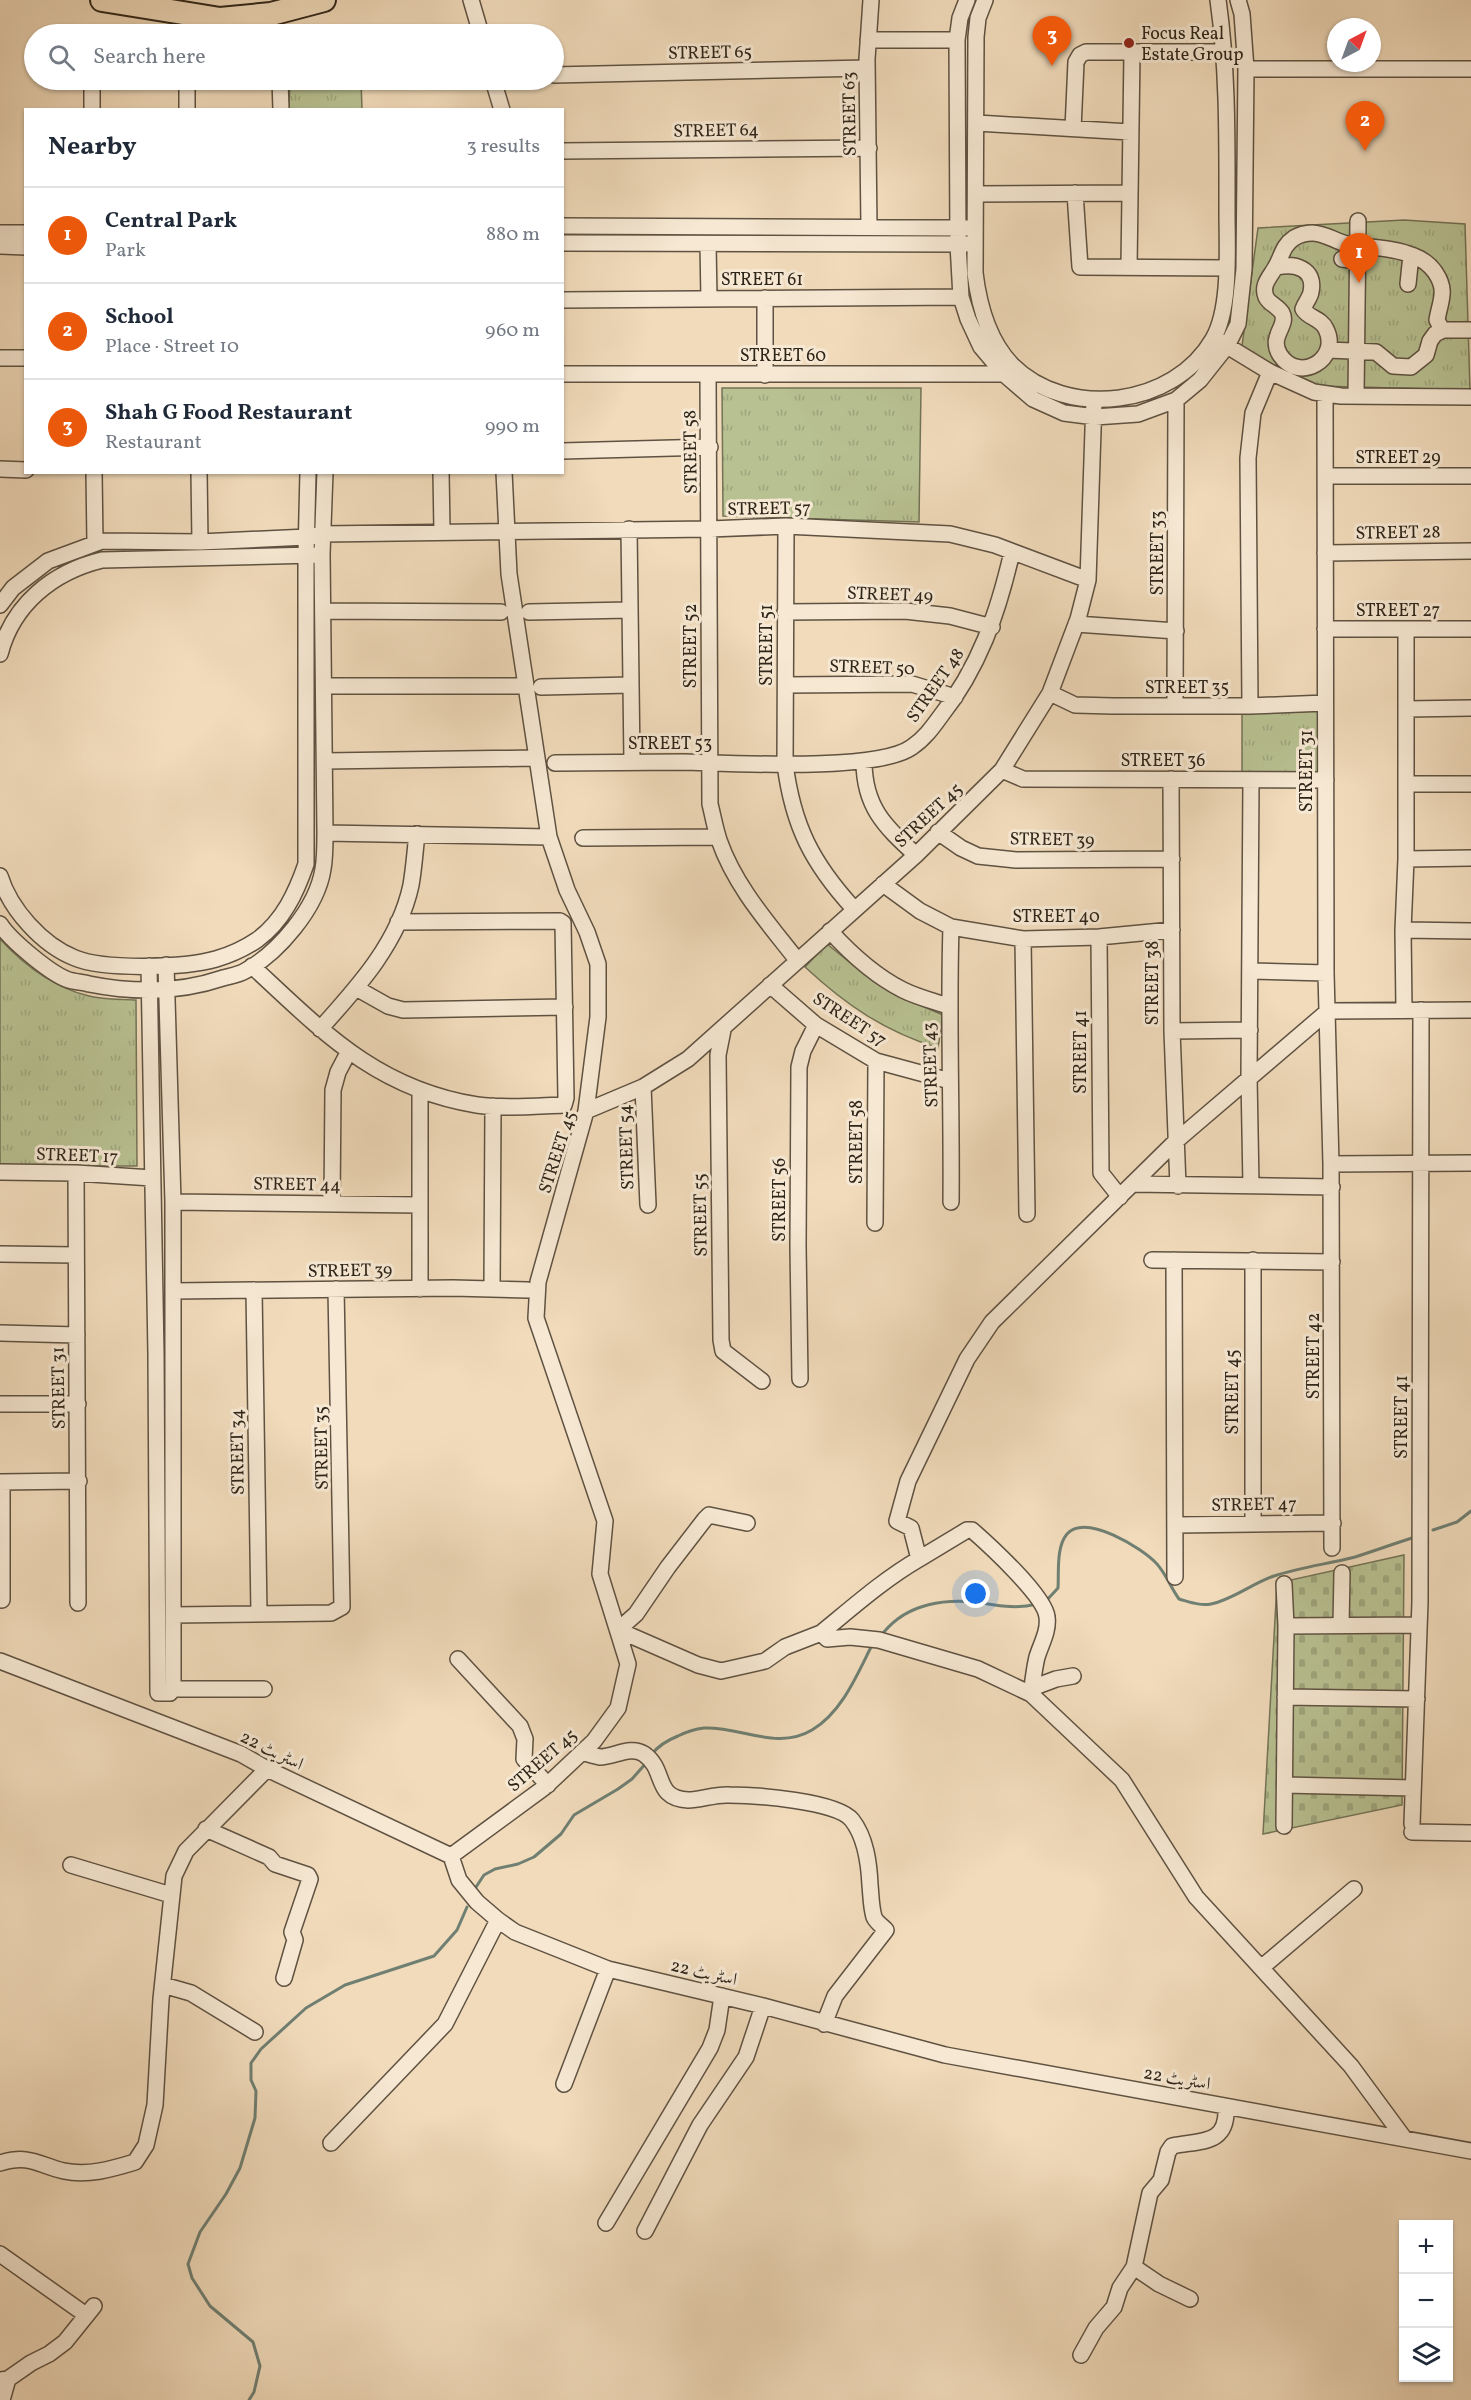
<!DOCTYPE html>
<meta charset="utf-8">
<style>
:root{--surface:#fff;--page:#f6f6f7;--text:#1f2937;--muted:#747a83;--line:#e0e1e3;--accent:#ea580c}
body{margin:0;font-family:Vollkorn,Amiri,serif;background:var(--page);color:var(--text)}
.controls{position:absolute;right:18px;bottom:18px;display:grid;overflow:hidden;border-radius:0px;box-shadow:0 2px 4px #0004}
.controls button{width:54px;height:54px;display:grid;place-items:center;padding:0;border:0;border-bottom:2px solid var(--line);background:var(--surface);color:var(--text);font:30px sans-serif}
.compass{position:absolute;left:1327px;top:18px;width:54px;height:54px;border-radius:50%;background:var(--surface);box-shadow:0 2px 4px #0004;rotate:41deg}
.you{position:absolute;left:976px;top:1594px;width:21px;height:21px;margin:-15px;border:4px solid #fff;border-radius:50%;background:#1a73e8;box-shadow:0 0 0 9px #1a73e833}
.badge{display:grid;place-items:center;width:39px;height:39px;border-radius:50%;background:var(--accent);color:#fff;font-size:20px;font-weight:700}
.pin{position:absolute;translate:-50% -50px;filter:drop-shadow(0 2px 3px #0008)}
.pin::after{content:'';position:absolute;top:32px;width:21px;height:18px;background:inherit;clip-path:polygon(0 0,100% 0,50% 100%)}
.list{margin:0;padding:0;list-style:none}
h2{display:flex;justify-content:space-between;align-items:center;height:78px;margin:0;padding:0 24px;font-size:26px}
h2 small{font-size:20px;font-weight:400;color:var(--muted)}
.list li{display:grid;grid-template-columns:39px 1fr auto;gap:18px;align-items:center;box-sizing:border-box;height:96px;padding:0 24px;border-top:2px solid var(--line)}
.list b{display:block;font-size:22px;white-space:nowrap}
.list p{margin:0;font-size:20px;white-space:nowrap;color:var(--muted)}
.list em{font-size:20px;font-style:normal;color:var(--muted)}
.icon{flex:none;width:33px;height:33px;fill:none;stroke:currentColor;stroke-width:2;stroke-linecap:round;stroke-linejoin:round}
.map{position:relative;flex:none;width:1471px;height:2400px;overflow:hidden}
.search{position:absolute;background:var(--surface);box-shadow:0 2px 4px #0004;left:24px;top:24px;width:540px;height:66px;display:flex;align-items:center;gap:15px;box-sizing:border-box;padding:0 21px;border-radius:33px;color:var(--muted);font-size:22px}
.panel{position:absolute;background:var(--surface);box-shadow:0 2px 4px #0004;left:24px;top:108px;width:540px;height:366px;border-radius:0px}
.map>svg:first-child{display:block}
</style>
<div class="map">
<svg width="1471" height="2400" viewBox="0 0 1471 2400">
<defs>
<pattern id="cemetery-stones" width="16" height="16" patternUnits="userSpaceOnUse" patternTransform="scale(1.5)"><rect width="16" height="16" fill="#b8c192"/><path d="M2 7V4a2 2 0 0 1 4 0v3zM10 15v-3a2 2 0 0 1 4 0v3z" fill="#9ea67d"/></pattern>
<pattern id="park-tufts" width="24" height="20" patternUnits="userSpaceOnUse" patternTransform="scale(1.5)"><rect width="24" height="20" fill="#b8c192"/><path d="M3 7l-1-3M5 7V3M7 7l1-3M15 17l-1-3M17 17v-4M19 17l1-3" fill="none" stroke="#9ea67d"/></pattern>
</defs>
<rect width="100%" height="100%" fill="#f1dbbb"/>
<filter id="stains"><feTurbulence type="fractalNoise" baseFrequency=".00333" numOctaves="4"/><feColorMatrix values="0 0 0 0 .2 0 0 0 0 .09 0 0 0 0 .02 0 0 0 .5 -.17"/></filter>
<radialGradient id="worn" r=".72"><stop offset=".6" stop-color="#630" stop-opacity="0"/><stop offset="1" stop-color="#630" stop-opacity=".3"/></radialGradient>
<path fill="url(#cemetery-stones)" stroke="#737356" stroke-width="1.5" d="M1404,1555L1402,1805L1263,1834L1277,1583Z"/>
<path fill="url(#park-tufts)" stroke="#737356" stroke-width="1.5" d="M290,80H361L362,109H289Z
M1404,220L1465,224L1470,390L1318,386L1278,370L1242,346L1258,228Z
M722,388H921L919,522L723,516Z
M1319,711L1320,772H1242V713Z
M0,939C24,965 54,988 89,996C104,1000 121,999 136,1000L137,1166H0Z
M827,944L873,981L894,994L943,1015L938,1048C884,1031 846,1005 805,967Z"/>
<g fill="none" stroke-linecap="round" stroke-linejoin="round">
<path stroke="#6f7f72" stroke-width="3" d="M1433,1530L1457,1522L1471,1511
M1046,1601L1058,1588C1059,1572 1056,1547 1067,1534C1086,1513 1142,1548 1157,1564C1166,1574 1171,1588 1179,1599C1190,1602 1200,1606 1211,1604C1232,1600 1253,1583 1274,1576C1301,1567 1328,1564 1355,1557C1374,1551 1393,1544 1412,1538
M884,1632C908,1603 946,1598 982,1603C1001,1606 1017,1609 1037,1604
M652,1754C659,1745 668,1740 678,1736C686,1732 695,1729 704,1728C740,1726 777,1751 812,1730C842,1712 857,1675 872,1645
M474,1890L484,1875L495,1869L518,1864L534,1857L561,1834L574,1815L618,1789L632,1779L647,1762
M249,2400L254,2392L260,2366L253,2342L210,2306L192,2278L188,2264L200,2232L226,2194L240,2168L255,2118L256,2091L251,2080V2063L261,2049L306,2008L345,1985L434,1956L457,1930L467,1907"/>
<g stroke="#5f5242" stroke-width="18">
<path id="minor" d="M471,0L481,34
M967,0L960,18L957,40L958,244L961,297L968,319L981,347L1004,374L1033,399L1064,413L1095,417L1138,414L1176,400L1200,380L1227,346L1238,324L1244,269L1246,69L1242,14L1238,0
M985,0L978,18L976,37L975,273C979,306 989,341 1012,365C1067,420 1174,407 1213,339C1231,308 1227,248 1227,213C1227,143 1228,70 1218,0
M868,40H957
M1246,69H1471
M554,75L867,68
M92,80V110
M280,80L281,110
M493,80L502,110
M187,110V80
M977,123L1130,132
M1073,129L1076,62L1080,55L1086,52H1223
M562,151L869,148
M1075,193L1080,267L1226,268
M976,194L1130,193
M562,226L967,228
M869,228L867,59L871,0
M0,233H26
M562,243L966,244
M708,244L709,299
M0,246L26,247
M1342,259L1358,261
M1129,267L1132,52
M1277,267C1294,263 1316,268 1311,292C1310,298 1305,303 1303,309C1308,318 1321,318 1326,329C1341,359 1299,384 1280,355C1268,336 1289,326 1282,313C1278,306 1269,304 1266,297C1261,285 1270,277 1275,268C1282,257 1282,246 1294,238C1299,235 1306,233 1312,233C1324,233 1335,241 1347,244C1369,248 1393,247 1414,256C1422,259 1430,265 1435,272C1448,291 1440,301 1437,320L1442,330
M1408,284L1411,255
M562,300L961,297
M1219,341L1270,372L1314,392L1341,396L1471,397
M1328,350L1376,352L1393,366L1411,367L1426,355L1430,341L1435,334L1443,330H1471
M0,358H26
M562,374H1004
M708,375L710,804C713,816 715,828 719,840C735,886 768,923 797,960
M765,375V298
M1325,394L1326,973L1331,1164L1471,1163
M1356,396L1358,221
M562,451L710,447
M0,469L26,470
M94,472L95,543
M199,472L200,542
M441,472L442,531
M504,472L509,574L549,837L567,890L587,932L598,964V1017L586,1111
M1325,476H1471
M786,526L785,764C793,826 812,863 854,909
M629,529L632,762
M1325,553L1471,551
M0,605L13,588L48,561L102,541L200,542L307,537L323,534L710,529L786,526L950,534L995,545L1088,580
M323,611L501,612
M529,612L630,610
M785,612L905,611L950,616L992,627
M1076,624L1176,631
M1325,629H1471
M0,654C13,604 53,572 102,560L315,555
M786,685L912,684L955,697
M324,686H525
M541,687L631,685
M1050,693L1075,705L1113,706H1250L1325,703
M1175,706L1176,400
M1250,706L1248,458L1253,413L1270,372
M1406,709L1471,708
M325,761L536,758
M864,761C864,806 884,826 916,855
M555,763C598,763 640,762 683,762C730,763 878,772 912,747C924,739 932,728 940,717C979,668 998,613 1012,552
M1002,770L1023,779L1326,780
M1171,779L1172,1031L1178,1186
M1251,780L1249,1077L1251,1186
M1406,784H1471
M938,832L961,848L978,856L1016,860L1172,859
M325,833L549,837
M583,838L718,837
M1406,859L1471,858
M0,876C10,909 42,945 75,958C104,970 185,968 216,959C230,955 245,948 257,940C283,921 296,893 306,864V555L308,472
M883,884L920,911L951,927L1023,939L1099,937L1172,930
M0,924C10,940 49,972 66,979C73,982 82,982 89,984C134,993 179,993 223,978C230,976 238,975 245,971C278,953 317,908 323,869C325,858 325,845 325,833L322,554L325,472
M951,927C948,1019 952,1110 951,1202
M1403,930L1471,931
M830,931C851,954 875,976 903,990C917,997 933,1001 948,1006
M1099,937L1101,1173L1120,1197
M1023,939L1027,1214
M149,966L156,1354L158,1693H170L173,1689V1202L166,965
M252,966C323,1032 377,1089 477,1105C506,1109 536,1106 564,1105L566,1098L563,923L560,921L398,922
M1250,971L1326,973
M770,985L816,1025L876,1061L950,1081
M356,988L388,1006L403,1010L565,1007
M1404,1010L1403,930L1406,859V629
M320,1029C358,987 399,942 411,885C414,868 415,851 417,834
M723,1030L718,1055L721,1340L723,1351L762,1381
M1172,1031L1250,1030
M643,1087L648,1205
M1331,1164L1332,1548
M0,1172L76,1173L152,1178
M76,1173L78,1603
M1133,1184L1332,1187
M173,1202L420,1205
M332,1203L333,1090L338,1072L349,1051
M875,1223L876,1061
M0,1254L76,1255
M1152,1260L1332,1262
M1174,1260L1175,1577
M1253,1260V1524
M420,1289V1090
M492,1289L493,1106
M254,1290L259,1614
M173,1291L453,1288L528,1290
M0,1333L77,1335
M800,1379L798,1246L799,1067L803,1051L816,1025
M0,1404H78
M0,1482L79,1481
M2,1482V1600
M747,1523L709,1515L705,1519L668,1567L636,1614L618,1630L698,1665L721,1671L765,1661L785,1647L821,1633
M1176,1525L1333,1523
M919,1559L967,1530H972C989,1545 1045,1596 1047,1617C1049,1631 1041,1644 1037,1657C1034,1669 1033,1682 1031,1694
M173,1615L331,1613L342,1607L336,1289
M1286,1626L1419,1625
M1341,1626L1342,1573
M458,1659L520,1726L525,1739L524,1759L548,1785
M0,1661L241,1754L267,1769L451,1856L459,1880L477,1902L498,1920L515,1932L608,1969L763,2006L945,2055L1471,2151
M1032,1688L1056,1679L1073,1676
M173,1689H264
M1285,1697L1417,1699
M582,1752C588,1754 594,1756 600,1757C614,1757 631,1745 644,1754C667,1770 653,1798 688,1800C701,1800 715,1794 729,1795C755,1795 837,1801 852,1820C866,1838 869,1863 870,1885C871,1895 871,1907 874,1917C876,1922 882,1926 886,1930L835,1996L824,2024
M1285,1785L1413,1788
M1412,1824L1420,1602L1421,1010
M1284,1826L1286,1626L1284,1584
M206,1829L269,1857L275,1864L308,1875L310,1879L292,1932L295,1940L284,1978
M1412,1832L1471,1833
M451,1856L545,1787L594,1741L618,1708L628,1664L600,1574L605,1521L536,1318L538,1282L586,1111L643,1087L688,1059L916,855L1002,770L1050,693L1078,619L1088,580L1094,400
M71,1865L171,1895
M1261,1968L1354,1889
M163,1985L191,1993L255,2032
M564,2084L608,1969
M1404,2138L1351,2066L1196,1897L1122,1780L1031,1694L978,1669L879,1640L850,1637L827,1639L821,1633C853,1607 883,1580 919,1559L911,1528L897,1521L908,1481L967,1359L992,1322L1176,1141L1328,1011L1471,1010
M331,2143L445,2024L498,1920
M0,2163C30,2154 38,2165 64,2171C88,2176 112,2169 135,2162L146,2145L155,2105L161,1999L174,1876L186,1851L267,1769
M606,2223L710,2048L717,2030L722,1996
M645,2231L700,2125L746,2057L763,2006
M0,2254L86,2315
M1134,2267L1159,2284L1190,2299
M1081,2355L1096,2328L1114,2307L1120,2288L1134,2267L1150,2193L1161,2180L1168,2152L1172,2146C1200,2140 1228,2146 1226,2107
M0,2380L8,2379L31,2363L49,2354L65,2342L94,2306
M2,2400L8,2379"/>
</g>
<g stroke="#2e2519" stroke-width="26">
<path id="highway" d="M102,0L220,19L271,14L324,0"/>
</g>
<use href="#minor" stroke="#f6e8d3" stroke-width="15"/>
<use href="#highway" stroke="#f1dbbb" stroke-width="22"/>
</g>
<circle fill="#8f2418" stroke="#f6e8d3" stroke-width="2" cx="1129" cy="43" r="6"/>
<g text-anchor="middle" stroke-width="6" stroke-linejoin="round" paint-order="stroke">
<g font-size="18" fill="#2e2519" stroke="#f6e8d3" text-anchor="start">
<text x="1141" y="39">Focus Real<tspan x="1141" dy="21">Estate Group</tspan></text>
</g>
<g font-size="18" fill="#2e2519" stroke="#f6e8d3">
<text transform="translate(710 52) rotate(-1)" y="6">STREET 65</text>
<text transform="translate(849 114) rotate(-91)" y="6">STREET 63</text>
<text transform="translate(716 130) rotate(-1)" y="6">STREET 64</text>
<text x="762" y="285">STREET 61</text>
<text x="783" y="361">STREET 60</text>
<text transform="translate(690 452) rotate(-91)" y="6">STREET 58</text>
<text x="1398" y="463">STREET 29</text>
<text transform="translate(769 508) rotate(-1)" y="6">STREET 57</text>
<text transform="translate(1398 532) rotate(-1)" y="6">STREET 28</text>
<text transform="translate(1157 553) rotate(-90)" y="6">STREET 33</text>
<text transform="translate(890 594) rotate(2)" y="6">STREET 49</text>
<text x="1398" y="616">STREET 27</text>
<text transform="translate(766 645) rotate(-90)" y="6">STREET 51</text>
<text transform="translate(690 646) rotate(-90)" y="6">STREET 52</text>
<text transform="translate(872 667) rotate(2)" y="6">STREET 50</text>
<text transform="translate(935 685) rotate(-55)" y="6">STREET 48</text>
<text x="1187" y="693">STREET 35</text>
<text x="670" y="749">STREET 53</text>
<text x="1163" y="766">STREET 36</text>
<text transform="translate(1306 771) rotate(-90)" y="6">STREET 31</text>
<text transform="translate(928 815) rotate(-43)" y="6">STREET 45</text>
<text transform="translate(1052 839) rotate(1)" y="6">STREET 39</text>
<text x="1056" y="922">STREET 40</text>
<text transform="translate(1152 983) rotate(-90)" y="6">STREET 38</text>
<text transform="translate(850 1019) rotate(33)" y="6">STREET 57</text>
<text transform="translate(1080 1052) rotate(-90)" y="6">STREET 41</text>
<text transform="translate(930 1065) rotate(-92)" y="6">STREET 43</text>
<text transform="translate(856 1142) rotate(-90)" y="6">STREET 58</text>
<text transform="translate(626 1147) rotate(-92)" y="6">STREET 54</text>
<text transform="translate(557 1152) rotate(-72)" y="6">STREET 45</text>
<text transform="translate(77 1155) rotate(2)" y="6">STREET 17</text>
<text transform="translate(297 1184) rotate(1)" y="6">STREET 44</text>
<text transform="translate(779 1200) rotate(-90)" y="6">STREET 56</text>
<text transform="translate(700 1215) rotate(-91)" y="6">STREET 55</text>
<text transform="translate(350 1270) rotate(-1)" y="6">STREET 39</text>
<text transform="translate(1313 1356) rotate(-90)" y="6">STREET 42</text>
<text transform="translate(58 1388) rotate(-91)" y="6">STREET 31</text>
<text transform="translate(1232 1392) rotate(-90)" y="6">STREET 45</text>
<text transform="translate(1401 1417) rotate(-90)" y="6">STREET 41</text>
<text transform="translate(321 1448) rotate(-91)" y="6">STREET 35</text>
<text transform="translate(237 1452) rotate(-91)" y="6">STREET 34</text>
<text transform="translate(1254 1504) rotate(-1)" y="6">STREET 47</text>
<text transform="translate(272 1750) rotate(26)" y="6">اسٹریٹ 22</text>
<text transform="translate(542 1760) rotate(-41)" y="6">STREET 45</text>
<text transform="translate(704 1972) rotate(13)" y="6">اسٹریٹ 22</text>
<text transform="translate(1177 2078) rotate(10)" y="6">اسٹریٹ 22</text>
</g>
</g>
<rect width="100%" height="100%" filter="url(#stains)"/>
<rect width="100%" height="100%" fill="url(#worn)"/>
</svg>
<div class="controls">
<button>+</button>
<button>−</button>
<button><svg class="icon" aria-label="layers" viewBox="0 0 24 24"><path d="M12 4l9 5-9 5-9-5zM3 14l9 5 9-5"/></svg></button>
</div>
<svg class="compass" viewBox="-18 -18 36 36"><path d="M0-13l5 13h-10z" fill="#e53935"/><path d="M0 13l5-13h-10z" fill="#747a83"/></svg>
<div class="you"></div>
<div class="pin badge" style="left:1359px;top:283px">1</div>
<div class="pin badge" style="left:1365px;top:151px">2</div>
<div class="pin badge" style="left:1052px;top:66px">3</div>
<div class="search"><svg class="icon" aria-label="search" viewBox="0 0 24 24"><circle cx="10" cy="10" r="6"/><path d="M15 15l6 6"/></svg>Search here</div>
<section class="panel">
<h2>Nearby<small>3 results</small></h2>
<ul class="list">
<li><span class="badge">1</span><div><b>Central Park</b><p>Park</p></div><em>880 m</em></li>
<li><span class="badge">2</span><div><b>School</b><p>Place · Street 10</p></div><em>960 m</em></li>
<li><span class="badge">3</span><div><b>Shah G Food Restaurant</b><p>Restaurant</p></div><em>990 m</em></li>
</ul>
</section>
</div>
